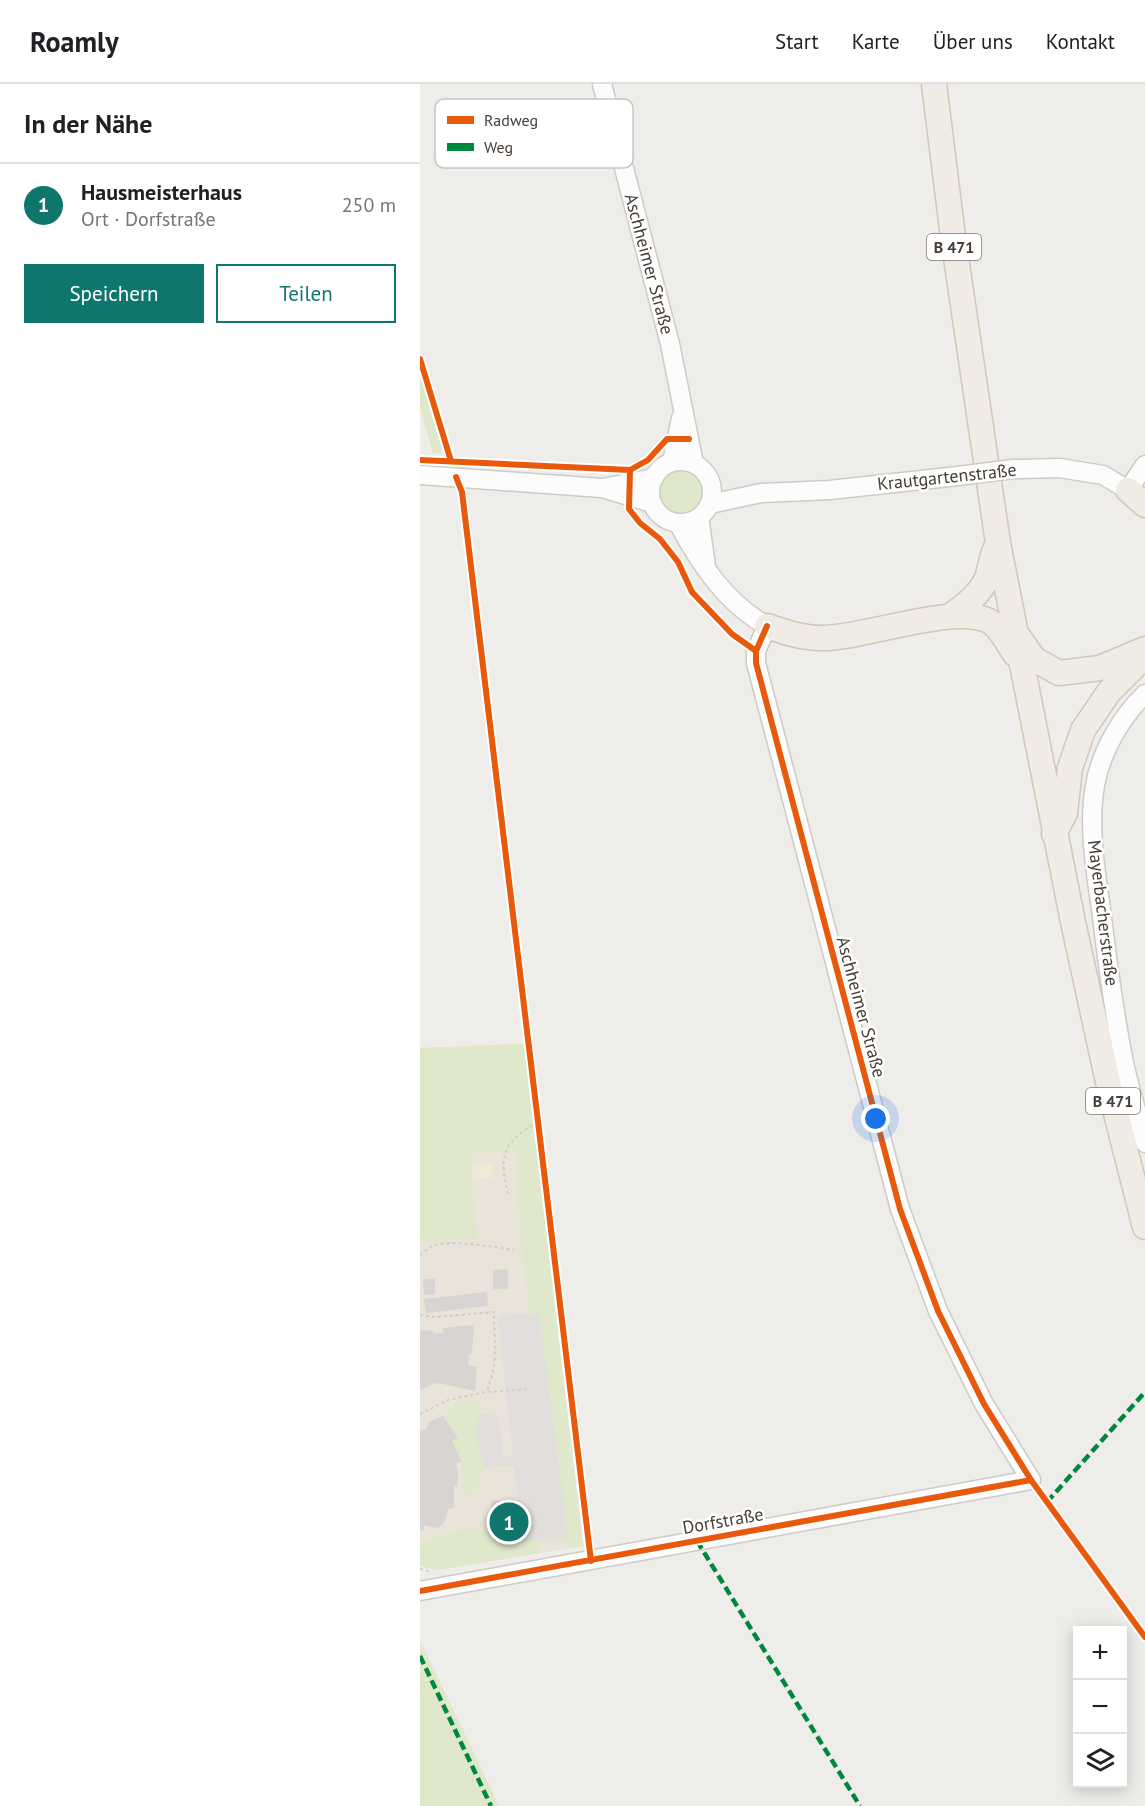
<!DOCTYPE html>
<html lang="de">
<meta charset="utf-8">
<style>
:root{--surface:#fff;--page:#f2f2f2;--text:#202124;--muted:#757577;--line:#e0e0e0;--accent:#0f766e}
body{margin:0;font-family:"PT Sans",sans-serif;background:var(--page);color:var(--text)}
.controls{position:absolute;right:18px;bottom:18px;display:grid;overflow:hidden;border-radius:0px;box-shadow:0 3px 15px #0003}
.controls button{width:54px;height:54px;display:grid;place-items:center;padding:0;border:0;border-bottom:2px solid var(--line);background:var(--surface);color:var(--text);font:30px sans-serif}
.you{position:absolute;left:456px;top:1035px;width:21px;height:21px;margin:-15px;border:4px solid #fff;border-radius:50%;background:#1a73e8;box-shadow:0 0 0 9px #1a73e833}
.badge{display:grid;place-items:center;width:39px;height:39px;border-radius:50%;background:var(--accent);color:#fff;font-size:20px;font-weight:700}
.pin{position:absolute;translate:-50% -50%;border:3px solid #fff;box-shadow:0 2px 6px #0006}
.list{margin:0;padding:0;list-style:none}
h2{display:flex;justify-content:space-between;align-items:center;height:78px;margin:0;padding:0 24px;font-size:26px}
h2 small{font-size:20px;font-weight:400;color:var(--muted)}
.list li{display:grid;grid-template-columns:39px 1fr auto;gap:18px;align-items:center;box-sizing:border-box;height:84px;padding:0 24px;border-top:2px solid var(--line)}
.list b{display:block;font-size:22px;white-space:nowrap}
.list p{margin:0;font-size:20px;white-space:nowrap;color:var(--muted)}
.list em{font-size:20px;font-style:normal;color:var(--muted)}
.actions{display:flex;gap:12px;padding:18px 24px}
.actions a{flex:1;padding:14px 0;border:2px solid var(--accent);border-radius:0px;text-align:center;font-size:21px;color:var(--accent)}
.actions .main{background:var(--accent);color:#fff}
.icon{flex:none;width:33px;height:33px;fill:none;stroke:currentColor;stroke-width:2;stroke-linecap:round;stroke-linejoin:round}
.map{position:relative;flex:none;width:725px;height:1722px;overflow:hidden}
header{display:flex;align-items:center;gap:36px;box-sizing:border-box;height:84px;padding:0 30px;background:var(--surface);border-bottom:2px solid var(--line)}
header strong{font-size:28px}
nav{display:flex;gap:33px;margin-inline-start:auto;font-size:21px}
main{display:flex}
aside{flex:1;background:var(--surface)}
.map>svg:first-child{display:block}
</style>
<header>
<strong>Roamly</strong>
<nav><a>Start</a><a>Karte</a><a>Über uns</a><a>Kontakt</a></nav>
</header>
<main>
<aside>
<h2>In der Nähe<small></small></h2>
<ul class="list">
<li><span class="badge">1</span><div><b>Hausmeisterhaus</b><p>Ort · Dorfstraße</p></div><em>250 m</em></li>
</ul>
<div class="actions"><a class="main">Speichern</a><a>Teilen</a></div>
</aside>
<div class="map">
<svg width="725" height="1722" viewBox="0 0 725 1722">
<rect width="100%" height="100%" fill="#efedea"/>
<path fill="#e9e3d9" d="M104,960L163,1462L17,1486L0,1482V964Z"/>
<path fill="#dfe8cb" d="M0,291L23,364L20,369L13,370L0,323Z
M238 408a23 23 0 1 1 46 0a23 23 0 1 1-46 0Z
M104,960L163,1462L149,1464L147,1455L132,1457L96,1104L98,1064L51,1071L57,1155L0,1157V964Z
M61,1316L62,1327L59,1331L60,1370L64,1384L57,1407L43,1413L42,1378L32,1357L38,1354L24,1331L37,1318Z
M58,1445L85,1455L118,1456L120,1469L17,1486L0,1482V1460L29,1449Z
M0,1556L79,1722H0Z"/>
<path fill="#f2e9d5" d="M72,1079L73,1094L53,1095L52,1080Z"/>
<path fill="#e1dedb" d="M119,1229L148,1452L104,1458L94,1383L82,1382L64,1384L60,1370L56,1343L59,1330L76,1329L79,1336L83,1370L93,1374L78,1232Z"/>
<path fill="#d7d4d1" d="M88,1185V1205H73V1186Z
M3,1195H15V1210L4,1211Z
M67,1208L68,1222L6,1229L4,1215Z
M54,1241L52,1270H49L48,1281L57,1283L55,1307L23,1300L14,1299L0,1306V1246L13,1247V1250L23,1249V1244Z
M23,1332L38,1354L32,1357L42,1378L36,1379L38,1391L37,1403L34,1402V1424L28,1425L24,1439L18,1444L4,1441V1446L0,1447V1346H6L9,1338Z
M95,1416L97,1448L82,1449L80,1428H71V1417Z"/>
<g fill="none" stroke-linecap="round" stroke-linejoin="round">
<g stroke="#cdcbc7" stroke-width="21">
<path id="minor" d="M182,0L250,260L274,380
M230 408a31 31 0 1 1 62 0a31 31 0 1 1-62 0Z
M252,378L261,334
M593,385L640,384L683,391L708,406L725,381
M0,391L182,404L232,419
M183,404L234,394
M290,420L341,409L410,406L538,392
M279,433L286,482
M725,610C701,633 681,668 675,701C668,742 675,784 681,825C687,876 694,928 704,979C710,1006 718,1032 725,1059
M0,1507L611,1396L564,1320L518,1227L480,1125L336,579V567L347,542C306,519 280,480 258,439"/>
</g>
<g stroke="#d0c6b8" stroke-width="27">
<path id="major" d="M514,0L533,153L578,459L653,838L688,998L725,1143
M708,406L725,421
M530,532C544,522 560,511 567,494C571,483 571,472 577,461
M347,542C365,548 382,554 401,554C443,555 534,519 569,537C580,543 588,560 595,570
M598,552L614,575L639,589L680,584L725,565
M634,750L645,729L650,684L663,646L689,608L718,579L725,569"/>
</g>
<path stroke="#d0cdcb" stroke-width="2" stroke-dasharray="3 3" stroke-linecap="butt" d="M88,1110C79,1072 82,1058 117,1039
M0,1171C3,1169 8,1164 12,1162C29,1155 75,1163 94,1166
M0,1231L15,1233L74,1228C74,1257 79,1281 66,1308
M0,1330L28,1316L66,1308L109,1305
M0,1485L12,1488"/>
<use href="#minor" stroke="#fdfcfc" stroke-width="18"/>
<use href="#major" stroke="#f0ebe4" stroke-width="24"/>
<g stroke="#cdcbc7" stroke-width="21" stroke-linecap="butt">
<path id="minor-bridge" d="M538,392L593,385"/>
</g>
<use href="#minor-bridge" stroke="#fdfcfc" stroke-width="18"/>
<path stroke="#00873e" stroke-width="4.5" stroke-dasharray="9 4.5" stroke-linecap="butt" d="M627,1418L725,1308
M277,1457L440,1722
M0,1572L71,1722"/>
<g stroke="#fff" stroke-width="10">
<path id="cycleway" d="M0,275L31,377
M269,355H247L228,376L210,386L209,425L220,439L240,455L258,478L272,508L312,550L336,567
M0,376L210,386
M36,393L42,408L171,1477
M347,542L336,567V579L480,1125L518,1227L564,1320L611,1396L725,1553
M0,1507L611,1396"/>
</g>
<use href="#cycleway" stroke="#e8590c" stroke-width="6"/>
</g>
<g text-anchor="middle" stroke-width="5" stroke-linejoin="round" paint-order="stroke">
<g fill="#fff" stroke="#7d7772" stroke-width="1.5">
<rect x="507" y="150" width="54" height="26" rx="4.5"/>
<rect x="666" y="1004" width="54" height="26" rx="4.5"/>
</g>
<g font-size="16" font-weight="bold" fill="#453d36">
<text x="534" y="169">B 471</text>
<text x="693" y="1023">B 471</text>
</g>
<g font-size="18" fill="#453d36" stroke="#fff">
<text transform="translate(229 180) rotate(75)" y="6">Aschheimer Straße</text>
<text transform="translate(527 393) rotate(-6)" y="6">Krautgartenstraße</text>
<text transform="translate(683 829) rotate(83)" y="6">Mayerbacherstraße</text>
<text transform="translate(441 923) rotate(75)" y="6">Aschheimer Straße</text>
<text transform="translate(303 1437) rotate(-10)" y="6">Dorfstraße</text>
</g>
</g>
<rect x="15" y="15" width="198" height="69" rx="9" fill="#fff" stroke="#c7c5c3" stroke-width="1.5"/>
<rect x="27" y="32" width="27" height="8" fill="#e8590c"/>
<rect x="27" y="59" width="27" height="8" fill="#00873e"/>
<g font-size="16" fill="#453d36">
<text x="64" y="42">Radweg</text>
<text x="64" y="69">Weg</text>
</g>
</svg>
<div class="controls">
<button>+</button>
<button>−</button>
<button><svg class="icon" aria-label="layers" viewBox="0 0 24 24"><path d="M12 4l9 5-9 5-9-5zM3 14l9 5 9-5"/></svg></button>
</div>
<div class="you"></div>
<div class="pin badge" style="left:89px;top:1438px">1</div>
</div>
</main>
